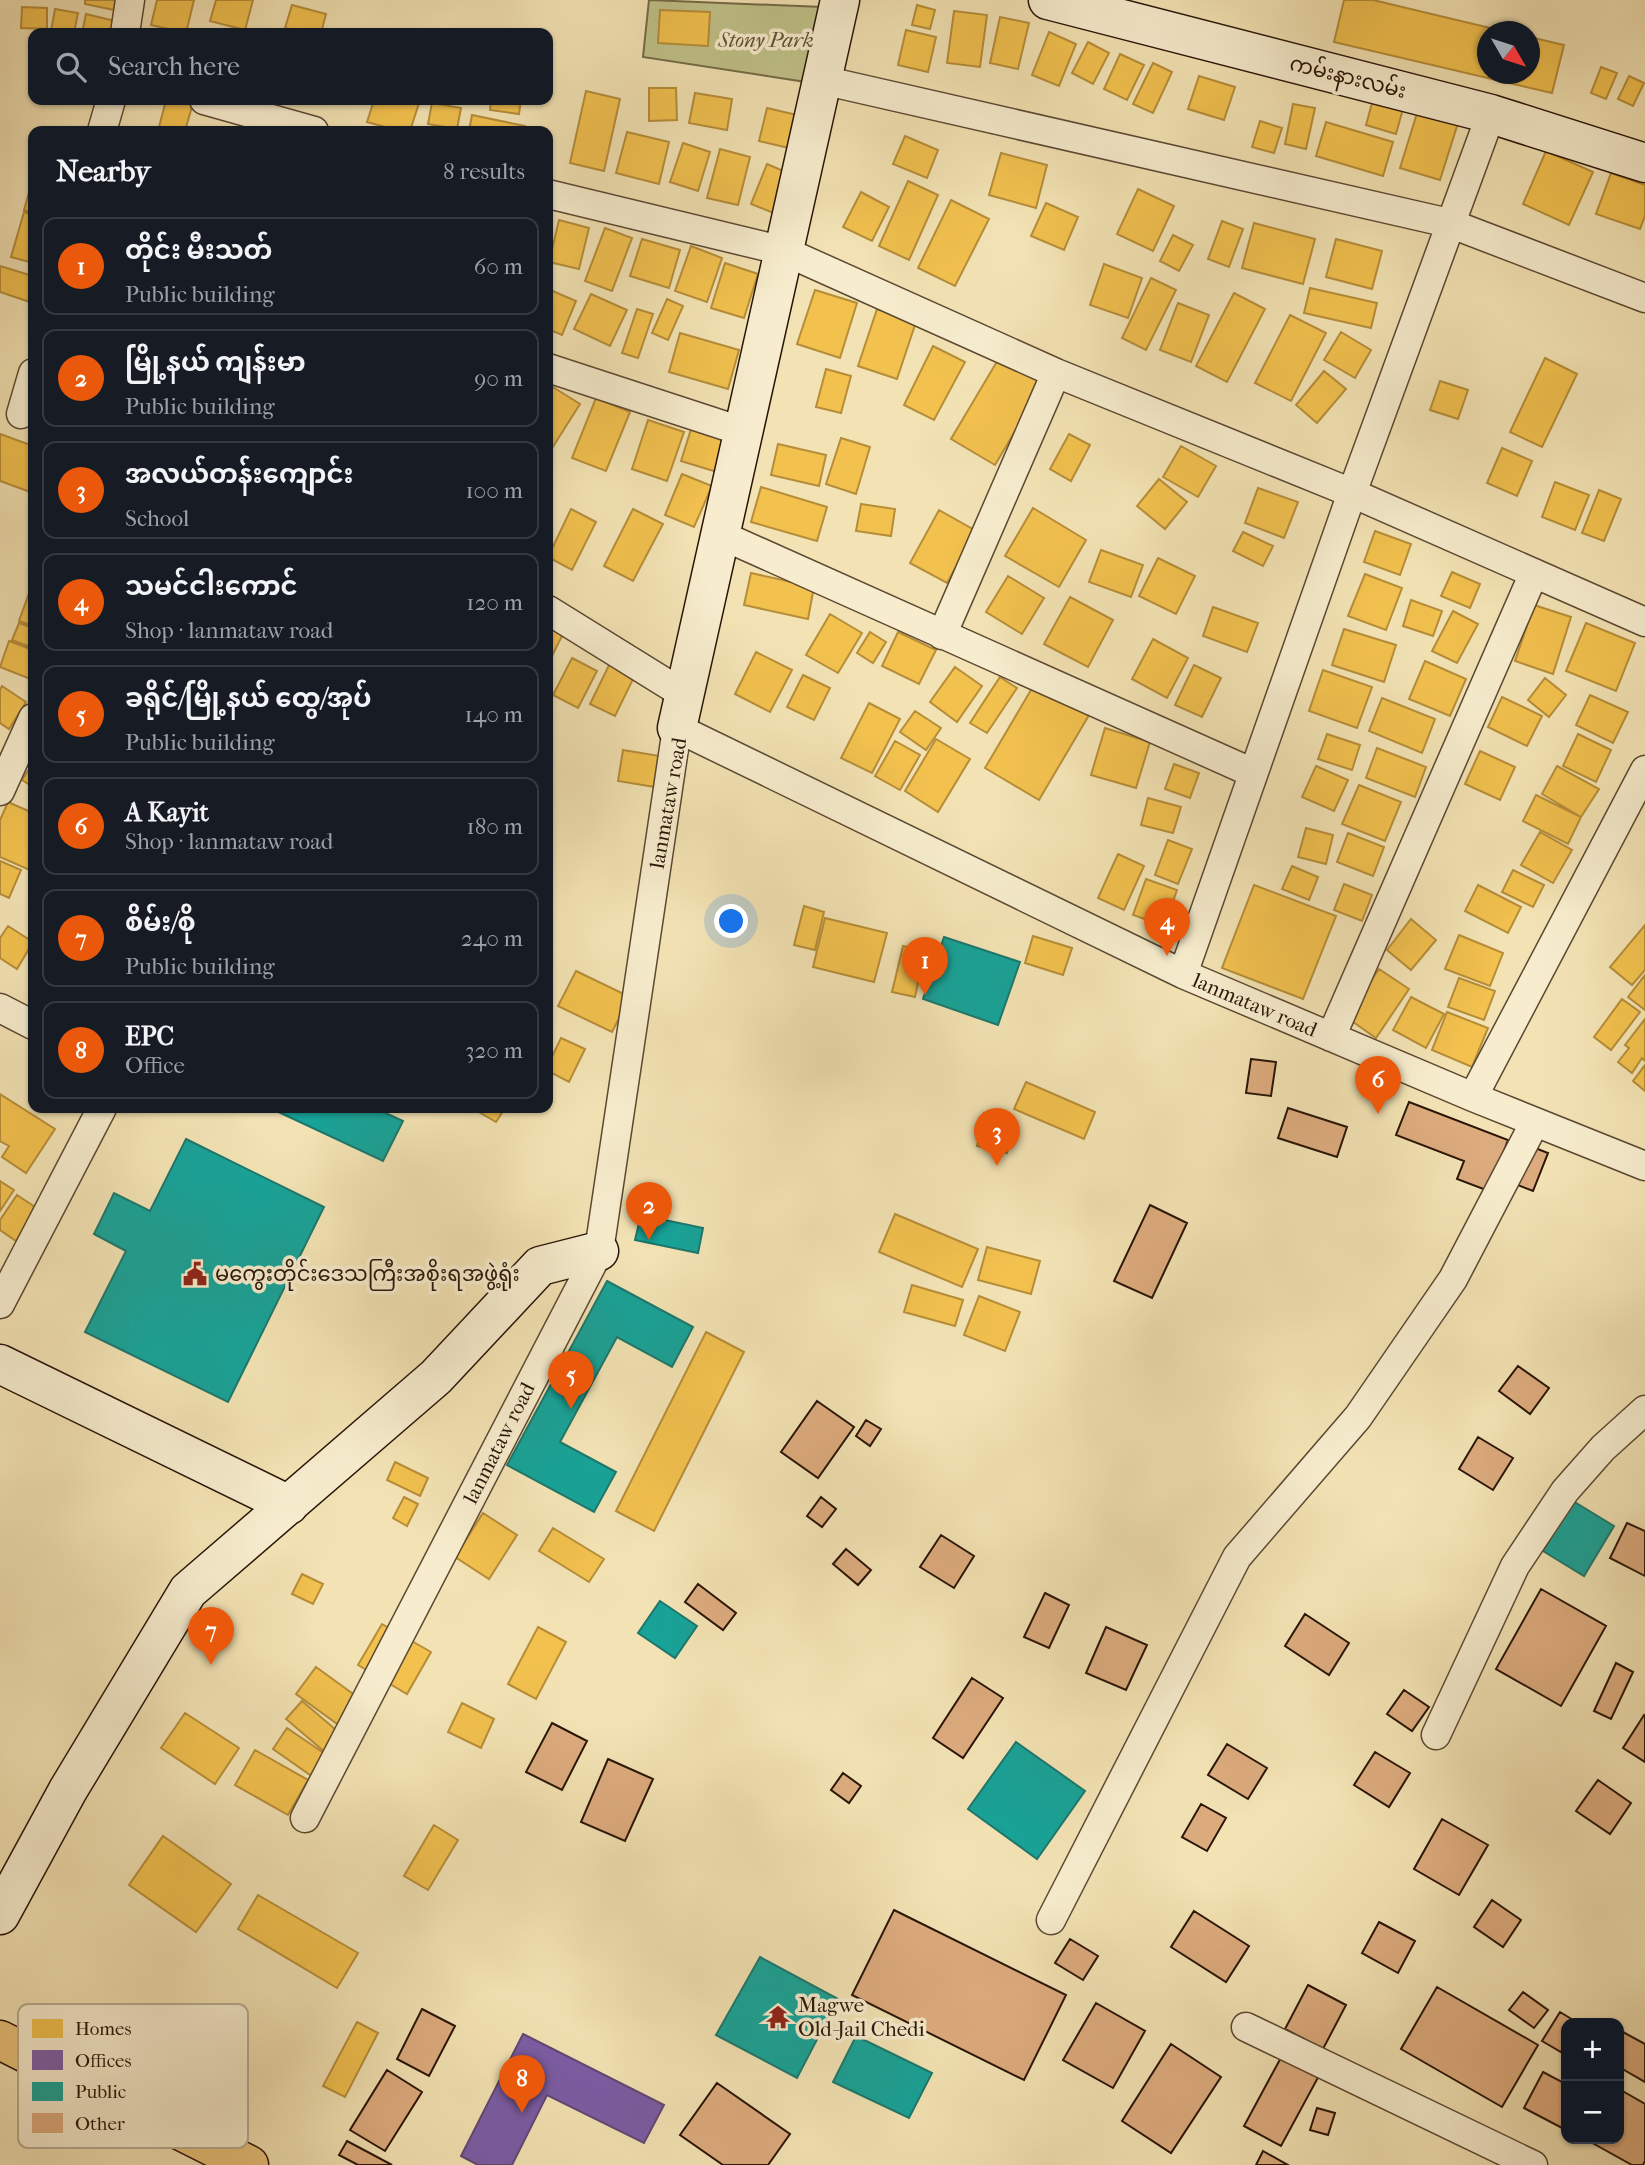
<!DOCTYPE html>
<meta charset="utf-8">
<style>
:root{--surface:#171b24;--page:#20242c;--text:#f1f3f6;--muted:#9ea1a6;--line:#363941;--accent:#ea580c}
body{margin:0;font-family:"IM FELL French Canon","Noto Sans Myanmar",serif;background:var(--page);color:var(--text)}
.controls{position:absolute;right:21px;bottom:21px;display:grid;overflow:hidden;border-radius:14px;box-shadow:0 2px 5px #0004}
.controls button{width:63px;height:63px;display:grid;place-items:center;padding:0;border:0;border-bottom:2px solid var(--line);background:var(--surface);color:var(--text);font:35px sans-serif}
.compass{position:absolute;left:1477px;top:21px;width:63px;height:63px;border-radius:50%;background:var(--surface);box-shadow:0 2px 5px #0004;rotate:129deg}
.you{position:absolute;left:732px;top:922px;width:24px;height:24px;margin:-18px;border:5px solid #fff;border-radius:50%;background:#1a73e8;box-shadow:0 0 0 10px #1a73e833}
.badge{display:grid;place-items:center;width:46px;height:46px;border-radius:50%;background:var(--accent);color:#fff;font-size:23px;font-weight:700}
.pin{position:absolute;translate:-50% -58px;filter:drop-shadow(0 2px 4px #0008)}
.pin::after{content:'';position:absolute;top:37px;width:24px;height:21px;background:inherit;clip-path:polygon(0 0,100% 0,50% 100%)}
.list{margin:0;padding:0;list-style:none}
h2{display:flex;justify-content:space-between;align-items:center;height:91px;margin:0;padding:0 28px;font-size:30px}
h2 small{font-size:23px;font-weight:400;color:var(--muted)}
.list li{display:grid;grid-template-columns:46px 1fr auto;gap:21px;align-items:center;box-sizing:border-box;height:98px;margin:0 14px 14px;padding:0 14px;border:2px solid var(--line);border-radius:14px}
.list b{display:block;font-size:26px;white-space:nowrap}
.list p{margin:0;font-size:23px;white-space:nowrap;color:var(--muted)}
.list em{font-size:23px;font-style:normal;color:var(--muted)}
.icon{flex:none;width:38px;height:38px;fill:none;stroke:currentColor;stroke-width:2;stroke-linecap:round;stroke-linejoin:round}
.map{position:relative;flex:none;width:1645px;height:2165px;overflow:hidden}
.search{position:absolute;background:var(--surface);box-shadow:0 2px 5px #0004;left:28px;top:28px;width:525px;height:77px;display:flex;align-items:center;gap:18px;box-sizing:border-box;padding:0 24px;border-radius:14px;color:var(--muted);font-size:26px}
.panel{position:absolute;background:var(--surface);box-shadow:0 2px 5px #0004;left:28px;top:126px;width:525px;height:987px;border-radius:14px}
.map>svg:first-child{display:block}
</style>
<div class="map">
<svg width="1645" height="2165" viewBox="0 0 1645 2165">
<rect width="100%" height="100%" fill="#f3e3b4"/>
<filter id="stains"><feTurbulence type="fractalNoise" baseFrequency=".00286" numOctaves="4"/><feColorMatrix values="0 0 0 0 .2 0 0 0 0 .09 0 0 0 0 .02 0 0 0 .5 -.17"/></filter>
<radialGradient id="worn" r=".72"><stop offset=".6" stop-color="#630" stop-opacity="0"/><stop offset="1" stop-color="#630" stop-opacity=".3"/></radialGradient>
<path fill="#c0c289" stroke="#746b48" stroke-width="2" d="M649,0L823,7L806,82L643,57Z"/>
<path fill="#f2c14e" stroke="#b68d39" stroke-width="2" d="M85,0H121L119,11L85,4Z
M157,0H194L186,33L151,25Z
M216,0H253L245,30L210,21Z
M1344,0H1373L1507,32H1488V74H1530V37L1564,45L1552,93L1334,42Z
M292,5L326,14L321,33H304L285,28Z
M917,5L935,10L930,29L912,25Z
M22,7L47,8V29L21,28Z
M55,9L78,13L74,33L51,31Z
M660,10L710,12L708,46L658,43Z
M954,11L987,15L980,67L947,63Z
M86,14L115,21L112,33H82Z
M1000,17L1029,23L1018,69L990,63Z
M906,30L936,37L928,72L898,65Z
M1049,32L1076,44L1059,86L1032,75Z
M1088,42L1109,53L1093,84L1072,73Z
M1120,54L1144,65L1127,100L1104,89Z
M1153,63L1172,72L1153,113L1133,104Z
M1601,67L1617,73L1606,99L1591,93Z
M1199,76L1235,87L1224,120L1188,109Z
M1629,76L1644,83L1633,106L1618,99Z
M649,88H676L677,120L649,121Z
M586,91L620,99L604,171L570,163Z
M695,93L732,99L727,130L689,123Z
M1374,96L1404,105L1396,134L1366,125Z
M166,100H181L193,103L185,131H158Z
M374,100H420L410,131H400L367,122Z
M491,100H521L519,114L490,110Z
M432,103L461,108L457,129L428,124Z
M1293,104L1315,108L1306,149L1285,144Z
M767,108L797,115L789,148L759,141Z
M1418,110L1458,123L1440,180L1400,168Z
M472,115L525,126L524,131H469Z
M1260,121L1282,128L1274,153L1252,147Z
M1326,122L1393,142L1383,176L1316,156Z
M627,132L669,142L659,184L616,173Z
M905,136L938,150L927,178L893,164Z
M683,143L710,152L698,191L670,182Z
M720,149L750,157L738,205L707,198Z
M1546,151L1593,172L1569,225L1523,204Z
M1001,153L1047,165L1036,208L989,195Z
M767,164L793,175L776,214L751,204Z
M1611,173L1645,185V216L1640,229L1596,214Z
M33,178V213L24,210Z
M908,181L938,195L909,260L879,246Z
M1138,189L1174,206L1153,251L1117,234Z
M861,192L889,207L872,241L843,227Z
M951,200L989,219L955,286L918,268Z
M1046,203L1078,217L1064,250L1031,236Z
M24,212L33,215V263L11,257Z
M559,220L589,228L579,269L549,262Z
M1222,221L1243,229L1229,267L1208,259Z
M1254,223L1315,239L1303,284L1242,268Z
M605,228L632,238L612,291L585,281Z
M1173,235L1193,245L1179,271L1160,261Z
M642,239L680,250L669,288L630,276Z
M1336,239L1382,251L1372,289L1326,277Z
M691,246L722,258L707,302L675,291Z
M725,263L758,274L744,318L711,308Z
M1104,264L1142,278L1128,318L1090,305Z
M0,266L33,276V303L0,292Z
M1151,278L1176,290L1146,350L1122,338Z
M1310,288L1377,303L1371,328L1304,313Z
M548,289L576,301L562,335L548,329Z
M815,290L857,303L840,358L797,344Z
M1234,293L1265,309L1227,382L1196,366Z
M591,294L627,310L610,346L574,329Z
M667,299L683,306L668,340L652,333Z
M1178,303L1209,315L1191,362L1160,350Z
M637,309L653,314L638,358L622,353Z
M877,309L916,322L897,379L858,366Z
M1290,315L1326,333L1291,401L1255,383Z
M1341,332L1371,350L1355,378L1324,360Z
M680,333L739,350L728,389L669,372Z
M933,346L965,362L934,420L904,405Z
M999,358L1043,384L995,465L951,439Z
M1545,358L1577,374L1542,447L1510,432Z
M826,369L851,376L841,413L816,407Z
M1324,371L1346,389L1317,423L1296,405Z
M1440,381L1468,390L1458,419L1430,410Z
M548,384L580,404L549,453L548,452Z
M596,398L630,412L606,471L572,458Z
M648,420L684,432L667,481L632,469Z
M692,426L728,437L717,472L681,461Z
M0,434L33,446V493L0,481Z
M1069,434L1090,445L1071,481L1050,469Z
M841,438L870,447L856,494L826,484Z
M778,444L826,455L819,486L771,475Z
M1181,446L1216,466L1198,497L1163,477Z
M1502,448L1532,461L1517,496L1487,483Z
M682,474L712,486L694,527L665,515Z
M1159,479L1187,502L1165,529L1137,506Z
M1555,482L1589,495L1575,530L1542,517Z
M761,487L827,507L817,541L751,522Z
M1258,488L1298,502L1284,538L1245,523Z
M1599,490L1621,499L1604,541L1582,533Z
M861,504L895,509L891,536L856,531Z
M1033,508L1086,540L1059,587L1005,556Z
M571,509L596,522L572,570L548,557Z
M633,509L663,524L633,581L604,566Z
M939,510L976,531L947,583L910,563Z
M1375,531L1411,544L1400,575L1364,562Z
M1243,532L1273,546L1263,566L1233,551Z
M1101,550L1143,565L1131,597L1089,582Z
M1158,558L1195,576L1176,614L1139,596Z
M1452,572L1480,584L1470,608L1441,596Z
M751,573L814,587L808,619L744,605Z
M1365,574L1402,588L1386,630L1348,616Z
M1008,576L1044,598L1022,634L986,612Z
M32,585H33V626L19,621Z
M1070,597L1113,620L1088,667L1044,644Z
M1411,600L1442,611L1433,636L1403,626Z
M1534,605L1571,617L1553,674L1515,661Z
M1213,607L1258,623L1247,652L1203,636Z
M1453,611L1478,624L1457,663L1432,651Z
M548,613L568,624L548,664Z
M830,614L862,633L838,673L806,655Z
M19,623L33,628V648L12,640Z
M1586,623L1635,643L1616,691L1566,671Z
M1344,629L1396,645L1384,682L1332,665Z
M870,632L886,642L873,663L857,653Z
M898,632L936,650L919,684L882,666Z
M1153,639L1188,658L1167,698L1132,679Z
M9,641L33,650V680L0,667Z
M756,652L792,670L770,712L735,694Z
M572,658L597,671L578,708L553,695Z
M611,661L636,673L615,716L590,704Z
M1425,661L1466,679L1450,716L1409,699Z
M1194,665L1221,678L1202,717L1175,705Z
M955,667L982,686L957,722L930,702Z
M1323,670L1372,687L1357,728L1309,711Z
M803,675L830,688L814,720L787,707Z
M1000,677L1017,688L987,733L970,723Z
M1038,678L1092,710L1039,800L985,768Z
M1545,678L1566,695L1549,717L1528,700Z
M2,686L26,702L9,729L0,723V690Z
M1590,695L1628,712L1613,743L1576,725Z
M1502,697L1542,716L1527,746L1488,727Z
M1382,698L1435,719L1422,753L1369,731Z
M869,703L900,719L872,773L841,758Z
M915,711L941,728L926,750L900,732Z
M1105,728L1150,742L1136,788L1091,775Z
M1327,734L1360,745L1352,770L1318,759Z
M1578,734L1611,750L1596,782L1563,766Z
M936,739L970,759L938,812L905,791Z
M895,741L920,755L900,790L875,776Z
M1377,748L1426,767L1415,797L1366,778Z
M623,750L666,757L661,788L618,781Z
M1480,751L1515,767L1500,800L1465,784Z
M33,763V787L22,780Z
M1174,764L1199,773L1190,798L1165,789Z
M1316,766L1348,780L1334,811L1302,797Z
M1557,766L1599,789L1581,817L1542,794Z
M1359,785L1401,802L1385,841L1342,824Z
M1536,795L1581,817L1568,844L1523,821Z
M1148,798L1181,807L1173,833L1141,825Z
M8,802L33,813L32,871L0,857V820Z
M1306,828L1333,835L1326,864L1298,857Z
M1540,832L1572,850L1553,883L1521,865Z
M1348,833L1384,847L1373,876L1337,862Z
M1168,840L1192,849L1178,884L1155,875Z
M1118,854L1144,866L1124,910L1098,898Z
M0,861L21,870L9,898L0,894Z
M1292,866L1318,877L1309,900L1282,889Z
M1513,870L1544,885L1533,907L1502,892Z
M1146,879L1177,890L1164,926L1133,915Z
M1344,884L1372,895L1362,921L1334,910Z
M1254,885L1336,916L1303,999L1222,968Z
M1478,885L1521,907L1508,933L1465,911Z
M804,906L824,912L815,950L794,945Z
M825,918L887,933L874,982L813,967Z
M1411,919L1436,940L1411,970L1387,950Z
M1645,925V970L1632,985L1610,967Z
M8,926L33,942L17,969L0,958V938Z
M1459,935L1503,953L1490,986L1445,969Z
M1033,936L1072,948L1063,975L1025,963Z
M903,946L925,951L915,997L892,992Z
M1379,969L1409,989L1376,1038L1346,1017Z
M576,971L630,997L612,1032L558,1006Z
M1645,975V1010L1628,997Z
M1459,978L1495,991L1484,1020L1448,1007Z
M1411,997L1444,1014L1426,1048L1393,1030Z
M1622,999L1640,1012L1611,1050L1594,1037Z
M1447,1012L1488,1028L1472,1067L1432,1050Z
M1645,1019V1061L1642,1058L1632,1073L1618,1062L1629,1048L1625,1045Z
M561,1038L585,1049L569,1082L548,1071V1065Z
M1645,1065V1091L1633,1081Z
M1026,1082L1095,1112L1084,1139L1014,1109Z
M0,1094L55,1129L26,1173L2,1157L9,1146L0,1141Z
M472,1108H505L496,1122Z
M984,1113L1014,1119L1007,1153L977,1146Z
M0,1181L14,1190L0,1211Z
M17,1195L38,1209L16,1241L0,1230V1220Z
M895,1214L978,1249L962,1287L879,1252Z
M987,1247L1040,1261L1031,1294L978,1280Z
M912,1285L963,1300L955,1326L904,1312Z
M979,1296L1020,1312L1005,1351L964,1335Z
M706,1332L744,1352L654,1531L616,1511Z
M395,1462L428,1478L420,1496L387,1480Z
M404,1497L418,1504L407,1526L393,1518Z
M483,1513L517,1535L489,1579L455,1557Z
M553,1528L604,1559L589,1582L539,1551Z
M302,1574L323,1584L313,1604L292,1594Z
M382,1624L431,1652L407,1694L358,1665Z
M538,1627L566,1642L536,1699L508,1684Z
M316,1667L360,1699L340,1726L296,1694Z
M302,1701L342,1735L326,1753L286,1719Z
M462,1703L494,1719L481,1748L448,1732Z
M185,1713L239,1748L215,1784L161,1748Z
M287,1728L328,1756L313,1777L273,1749Z
M255,1750L308,1780L288,1815L235,1785Z
M434,1825L458,1840L428,1890L404,1876Z
M163,1836L231,1884L196,1932L129,1885Z
M258,1895L358,1953L337,1988L238,1929Z
M357,2022L378,2033L345,2097L323,2086Z"/>
<path fill="#7b5ea7" stroke="#624877" stroke-width="2" d="M523,2034L664,2105L644,2143L547,2095L512,2165H478L461,2156Z"/>
<path fill="#17a398" stroke="#1c786c" stroke-width="2" d="M944,937L1020,962L998,1025L923,999Z
M270,1108H375L403,1121L383,1161Z
M186,1139L324,1207L228,1402L85,1332L126,1251L94,1234L114,1193L150,1211Z
M641,1215L703,1228L698,1253L635,1240Z
M607,1281L693,1327L672,1367L617,1337L560,1442L616,1472L594,1512L507,1465Z
M1573,1501L1614,1526L1584,1576L1543,1551Z
M660,1601L697,1626L675,1658L638,1633Z
M1016,1742L1085,1791L1037,1859L968,1809Z
M760,1957L838,1999L797,2078L716,2035Z
M856,2036L932,2073L909,2118L833,2082Z"/>
<path fill="#ddac7e" stroke="#291407" stroke-width="2" d="M1251,1059L1276,1062L1271,1096L1246,1093Z
M1409,1102L1508,1140L1495,1174L1493,1173L1486,1190L1457,1179L1464,1161L1396,1135Z
M1288,1108L1347,1127L1337,1157L1278,1138Z
M1530,1146L1548,1153L1533,1191L1515,1184Z
M1150,1205L1187,1223L1152,1298L1114,1281Z
M1518,1366L1549,1388L1530,1414L1499,1391Z
M817,1401L854,1427L818,1478L781,1452Z
M866,1420L881,1429L870,1446L856,1436Z
M1478,1437L1513,1458L1493,1490L1459,1469Z
M821,1497L836,1509L822,1527L807,1516Z
M1627,1523L1645,1531V1576L1610,1558Z
M941,1535L974,1556L954,1588L920,1567Z
M846,1549L871,1570L858,1585L833,1564Z
M698,1584L736,1613L723,1630L685,1602Z
M1541,1589L1606,1626L1561,1706L1496,1669Z
M1045,1593L1069,1605L1049,1648L1024,1637Z
M1305,1614L1349,1643L1329,1675L1285,1646Z
M1106,1627L1147,1645L1126,1690L1086,1673Z
M1616,1663L1633,1672L1611,1719L1594,1711Z
M972,1678L1003,1698L963,1758L933,1738Z
M1404,1690L1429,1707L1412,1731L1387,1714Z
M1644,1715L1645,1716V1762L1623,1748Z
M552,1723L587,1741L562,1790L526,1772Z
M1227,1744L1267,1768L1248,1799L1208,1775Z
M1375,1752L1410,1773L1389,1807L1354,1785Z
M608,1759L653,1779L625,1841L581,1822Z
M843,1773L861,1786L849,1803L831,1790Z
M1598,1780L1631,1803L1610,1834L1576,1811Z
M1201,1804L1226,1818L1207,1851L1182,1837Z
M1442,1819L1488,1845L1459,1895L1414,1869Z
M1492,1900L1521,1920L1503,1947L1474,1927Z
M894,1910L1066,1995L1024,2080L852,1995Z
M1194,1911L1249,1946L1226,1982L1171,1947Z
M1379,1922L1415,1941L1398,1973L1362,1953Z
M1070,1939L1098,1956L1083,1980L1055,1963Z
M1308,1985L1346,2005L1323,2049L1285,2029Z
M1437,1987L1538,2045L1502,2107L1401,2049Z
M1523,1992L1548,2010L1534,2028L1509,2010Z
M1096,2003L1145,2031L1113,2088L1063,2060Z
M422,2009L455,2026L429,2076L397,2059Z
M1560,2012L1578,2023H1566V2043L1561,2052L1542,2041Z
M1623,2032L1645,2044V2082L1619,2067V2041Z
M1171,2044L1221,2077L1171,2153L1122,2121Z
M1284,2052L1321,2072L1281,2146L1244,2126Z
M387,2070L422,2092L385,2151L350,2130Z
M1543,2072L1566,2084V2130L1524,2108Z
M717,2083L790,2134L768,2165H723L680,2135Z
M1619,2089L1645,2104V2161L1643,2165H1632L1587,2140L1619,2139Z
M1317,2108L1335,2113L1328,2135L1310,2130Z
M347,2141L392,2165H358L339,2155Z
M1263,2151L1288,2165H1256Z"/>
<g fill="none" stroke-linecap="round" stroke-linejoin="round">
<g stroke="#5c4832" stroke-width="31">
<path id="street" d="M125,33L130,0
M822,80L1449,223L1645,298
M204,100L314,131
M102,131L111,100
M548,194L784,251L1056,373L1352,493L1645,622
M548,368L744,432
M21,414L33,373
M721,535L1253,773
M548,610L685,695
M942,635L1056,373
M0,791L33,718
M1183,974L1352,493L1491,114
M0,1008L33,1025
M1331,1037L1534,573
M1473,1097L1645,770
M0,1304L102,1108
M1436,1735L1515,1566L1565,1491L1603,1448L1645,1410
M305,1818L599,1251L677,728L1183,974L1473,1097L1645,1166
M1051,1920L1237,1557L1358,1417L1453,1279L1535,1122
M1246,2027L1533,2165"/>
</g>
<g stroke="#291407" stroke-width="41">
<path id="secondary" d="M1048,0L1491,114L1645,163
M677,728L840,0
M0,1364L289,1505
M0,1915L68,1790L188,1591L436,1377L540,1266L599,1251"/>
</g>
<g stroke="#291407" stroke-width="41">
<path id="highway" d="M0,2040L249,2165"/>
</g>
<use href="#street" stroke="#f7edce" stroke-width="28"/>
<use href="#secondary" stroke="#f7edce" stroke-width="38"/>
<use href="#highway" stroke="#eac27a" stroke-width="38"/>
</g>
<defs>
<g id="civic-bare" transform="scale(1.89)"><path d="M-.6-6.5H3V-4.5H.6V-3L4-1V1h2V6H-6V1h2V-1L-.6-3ZM-1.2 2.5V6h2.4V2.5Z" fill="#8f2418" stroke="#f7edce" stroke-width="2.5" paint-order="stroke"/></g>
<g id="temple-bare" transform="scale(1.89)"><path d="M0-6L5-2H3V0L6.5 2.5H4V6H1.5V3h-3V6H-4V2.5H-6.5L-3 0V-2H-5Z" fill="#8f2418" stroke="#f7edce" stroke-width="2.5" paint-order="stroke"/></g>
</defs>
<g fill-rule="evenodd">
<use href="#civic-bare" x="195" y="1274"/>
<use href="#temple-bare" x="778" y="2017"/>
</g>
<g text-anchor="middle" stroke-width="7" stroke-linejoin="round" paint-order="stroke">
<g font-size="21" font-style="italic" fill="#5e5134" stroke="#f7edce">
<text x="766" y="47">Stony Park</text>
</g>
<g font-size="21" fill="#291407" stroke="#f7edce">
<text transform="translate(1348 77) rotate(14)" y="7">ကမ်းနားလမ်း</text>
<text transform="translate(668 803) rotate(-80)" y="7">lanmataw road</text>
<text transform="translate(1255 1005) rotate(23)" y="7">lanmataw road</text>
<text transform="translate(499 1443) rotate(-63)" y="7">lanmataw road</text>
</g>
<g font-size="21" fill="#291407" stroke="#f7edce" text-anchor="start">
<text x="215" y="1281">မကွေးတိုင်းဒေသကြီးအစိုးရအဖွဲ့ရုံး</text>
<text x="798" y="2012">Magwe<tspan x="798" dy="24">Old-Jail Chedi</tspan></text>
</g>
</g>
<rect x="18" y="2004" width="230" height="144" rx="10" fill="#f7edce" stroke="#b9ac92" stroke-width="2"/>
<rect x="32" y="2019" width="31" height="19" fill="#f2c14e"/>
<rect x="32" y="2050" width="31" height="20" fill="#7b5ea7"/>
<rect x="32" y="2082" width="31" height="19" fill="#17a398"/>
<rect x="32" y="2113" width="31" height="20" fill="#ddac7e"/>
<g font-size="19" fill="#291407">
<text x="75" y="2035">Homes</text>
<text x="75" y="2067">Offices</text>
<text x="75" y="2098">Public</text>
<text x="75" y="2130">Other</text>
</g>
<rect width="100%" height="100%" filter="url(#stains)"/>
<rect width="100%" height="100%" fill="url(#worn)"/>
</svg>
<div class="controls">
<button>+</button>
<button>−</button>
</div>
<svg class="compass" viewBox="-18 -18 36 36"><path d="M0-13l5 13h-10z" fill="#e53935"/><path d="M0 13l5-13h-10z" fill="#9ea1a6"/></svg>
<div class="you"></div>
<div class="pin badge" style="left:925px;top:995px">1</div>
<div class="pin badge" style="left:649px;top:1240px">2</div>
<div class="pin badge" style="left:997px;top:1166px">3</div>
<div class="pin badge" style="left:1167px;top:956px">4</div>
<div class="pin badge" style="left:571px;top:1409px">5</div>
<div class="pin badge" style="left:1378px;top:1114px">6</div>
<div class="pin badge" style="left:211px;top:1665px">7</div>
<div class="pin badge" style="left:522px;top:2113px">8</div>
<div class="search"><svg class="icon" aria-label="search" viewBox="0 0 24 24"><circle cx="10" cy="10" r="6"/><path d="M15 15l6 6"/></svg>Search here</div>
<section class="panel">
<h2>Nearby<small>8 results</small></h2>
<ul class="list">
<li><span class="badge">1</span><div><b>တိုင်း မီးသတ်</b><p>Public building</p></div><em>60 m</em></li>
<li><span class="badge">2</span><div><b>မြို့နယ် ကျန်းမာ</b><p>Public building</p></div><em>90 m</em></li>
<li><span class="badge">3</span><div><b>အလယ်တန်းကျောင်း</b><p>School</p></div><em>100 m</em></li>
<li><span class="badge">4</span><div><b>သမင်ငါးကောင်</b><p>Shop · lanmataw road</p></div><em>120 m</em></li>
<li><span class="badge">5</span><div><b>ခရိုင်/မြို့နယ် ထွေ/အုပ်</b><p>Public building</p></div><em>140 m</em></li>
<li><span class="badge">6</span><div><b>A Kayit</b><p>Shop · lanmataw road</p></div><em>180 m</em></li>
<li><span class="badge">7</span><div><b>စိမ်း/စို</b><p>Public building</p></div><em>240 m</em></li>
<li><span class="badge">8</span><div><b>EPC</b><p>Office</p></div><em>320 m</em></li>
</ul>
</section>
</div>
